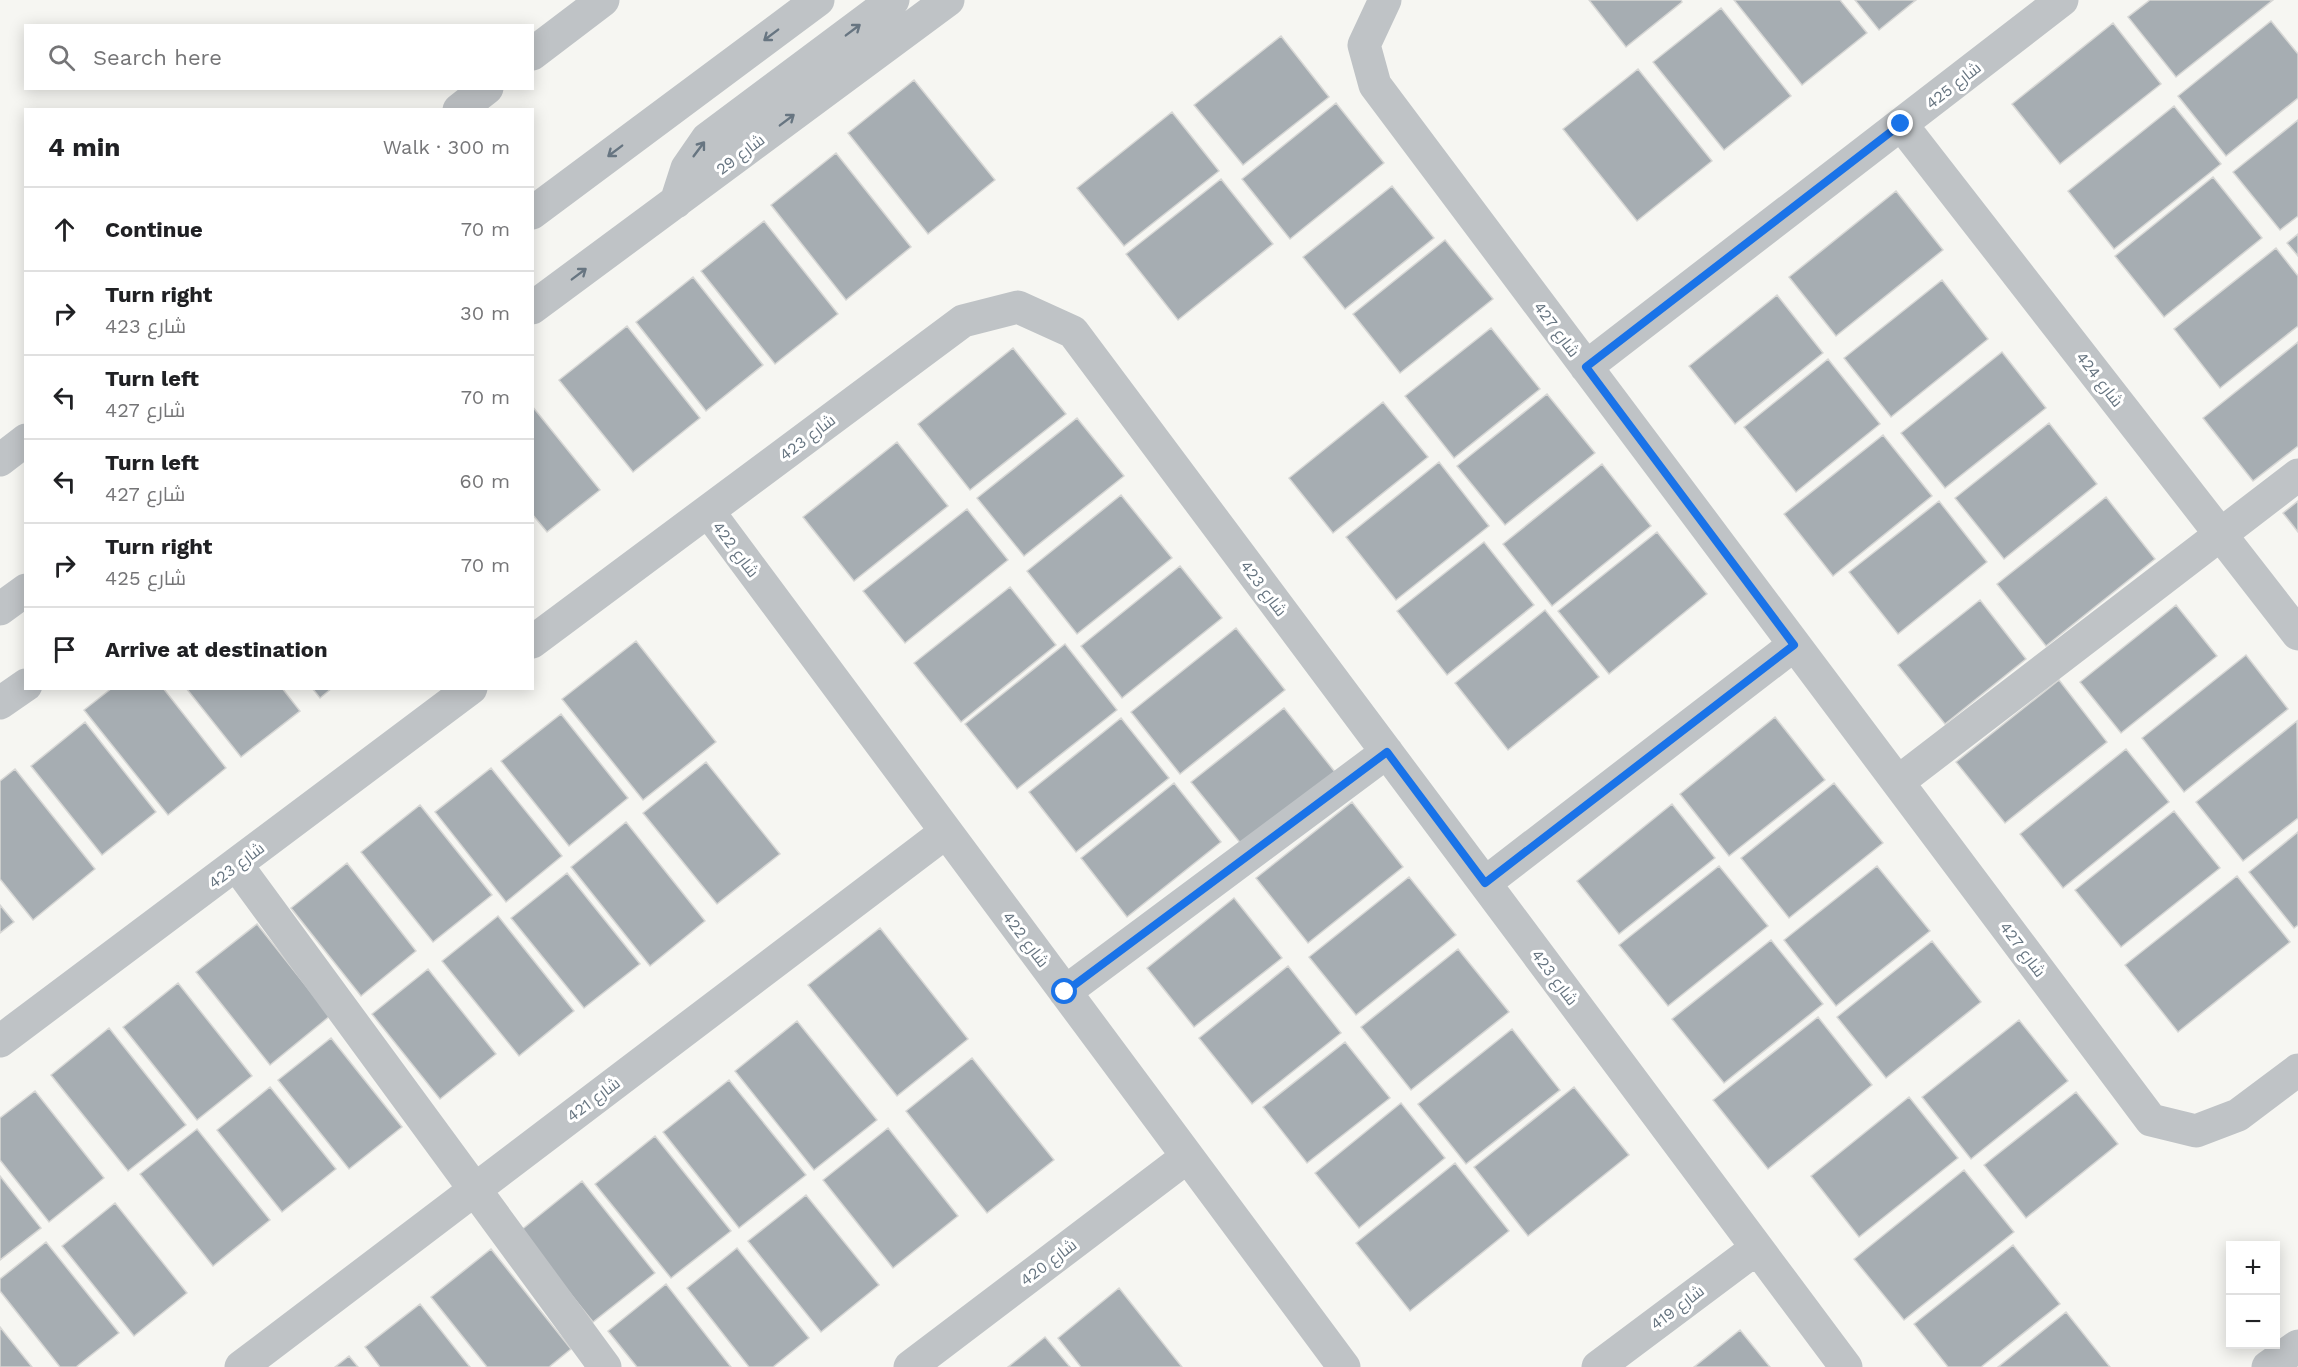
<!DOCTYPE html>
<meta charset="utf-8">
<style>
:root{--surface:#fff;--page:#f6f6f6;--text:#202124;--muted:#757577;--line:#e0e0e0}
body{margin:0;font-family:"Work Sans",Cairo,sans-serif;background:var(--page);color:var(--text)}
.controls{position:absolute;right:18px;bottom:18px;display:grid;overflow:hidden;border-radius:0px;box-shadow:0 3px 15px #0003}
.controls button{width:54px;height:54px;display:grid;place-items:center;padding:0;border:0;border-bottom:2px solid var(--line);background:var(--surface);color:var(--text);font:30px sans-serif}
.stop{position:absolute;width:18px;height:18px;margin:-14px;border:4px solid #1a73e8;border-radius:50%;background:#fff}
.stop.end{background:#1a73e8;border-color:#fff;box-shadow:0 2px 6px #0008}
.list{margin:0;padding:0;list-style:none}
h2{display:flex;justify-content:space-between;align-items:center;height:78px;margin:0;padding:0 24px;font-size:26px}
h2 small{font-size:20px;font-weight:400;color:var(--muted)}
.list li{display:grid;grid-template-columns:39px 1fr auto;gap:18px;align-items:center;box-sizing:border-box;height:84px;padding:0 24px;border-top:2px solid var(--line)}
.list b{display:block;font-size:22px;white-space:nowrap}
.list p{margin:0;font-size:20px;white-space:nowrap;color:var(--muted)}
.list em{font-size:20px;font-style:normal;color:var(--muted)}
.icon{flex:none;width:33px;height:33px;fill:none;stroke:currentColor;stroke-width:2;stroke-linecap:round;stroke-linejoin:round}
.map{position:relative;flex:none;width:2298px;height:1367px;overflow:hidden}
.search{position:absolute;background:var(--surface);box-shadow:0 3px 15px #0003;left:24px;top:24px;width:510px;height:66px;display:flex;align-items:center;gap:15px;box-sizing:border-box;padding:0 21px;border-radius:0px;color:var(--muted);font-size:22px}
.panel{position:absolute;background:var(--surface);box-shadow:0 3px 15px #0003;left:24px;top:108px;width:510px;height:582px;border-radius:0px}
.map>svg:first-child{display:block}
</style>
<div class="map">
<svg width="2298" height="1367" viewBox="0 0 2298 1367">
<rect width="100%" height="100%" fill="#f6f6f2"/>
<path fill="#a6adb2" stroke="#d7d7d5" stroke-width="1.5" d="M1589,0H1681L1682,2L1626,47Z
M1734,0H1840L1867,33L1802,85Z
M1855,0H1916L1879,30Z
M2150,0H2273L2176,77L2128,17Z
M1721,8L1791,96L1724,150L1653,62Z
M2271,21L2298,54V98L2226,156L2178,96Z
M2113,23L2161,84L2060,164L2012,104Z
M1281,36L1329,97L1243,165L1194,105Z
M1638,69L1712,161L1637,221L1563,129Z
M914,80L995,180L928,234L848,133Z
M1336,103L1384,163L1290,239L1242,179Z
M2174,106L2221,164L2114,249L2068,191Z
M1172,112L1219,171L1124,246L1077,188Z
M2298,120V216L2280,230L2233,172Z
M836,153L911,247L846,300L771,205Z
M2213,177L2262,238L2164,317L2115,256Z
M1221,179L1273,244L1178,320L1126,254Z
M1392,186L1434,238L1345,309L1303,257Z
M1896,191L1943,250L1836,336L1789,277Z
M764,221L838,314L775,364L701,271Z
M2298,234V256L2287,243Z
M1445,240L1493,299L1400,373L1353,314Z
M2276,248L2298,276V326L2220,388L2174,329Z
M693,277L763,365L706,411L636,322Z
M1942,280L1988,339L1891,417L1844,358Z
M1777,295L1823,353L1735,424L1689,366Z
M627,326L700,418L633,472L559,380Z
M1491,328L1540,389L1454,458L1405,396Z
M2298,342V446L2253,481L2203,418Z
M1013,348L1066,414L970,490L918,424Z
M2002,352L2046,408L1945,488L1901,433Z
M1828,359L1880,424L1796,492L1744,427Z
M1547,394L1595,453L1505,525L1457,466Z
M1383,402L1428,457L1333,533L1289,478Z
M532,406L600,490L547,532L532,514Z
M1077,418L1124,476L1024,556L977,498Z
M2049,423L2097,484L2004,559L1955,498Z
M1883,435L1932,496L1833,576L1784,514Z
M897,442L948,506L854,581L803,517Z
M1439,462L1489,526L1396,600L1346,537Z
M1602,464L1651,526L1552,606L1503,544Z
M1121,495L1172,558L1077,634L1027,571Z
M2106,497L2155,559L2046,646L1997,584Z
M1939,501L1987,562L1898,634L1849,572Z
M2298,501V532L2283,513Z
M967,509L1008,560L905,643L863,591Z
M1657,532L1707,594L1609,674L1558,611Z
M1484,542L1534,605L1447,675L1397,611Z
M1180,566L1222,618L1122,698L1081,646Z
M1010,587L1056,645L961,722L914,663Z
M1980,600L2026,659L1945,724L1898,665Z
M2176,605L2217,656L2121,733L2080,682Z
M1545,610L1599,677L1508,750L1455,683Z
M1236,628L1285,690L1180,774L1131,712Z
M636,641L716,742L643,800L562,699Z
M1065,644L1117,710L1017,789L965,724Z
M2246,655L2288,709L2184,792L2142,738Z
M2059,680L2107,742L2005,823L1956,762Z
M112,688H163L226,768L168,815L84,710Z
M186,688H282L300,711L241,757Z
M312,688H332L320,698Z
M1284,708L1335,772L1242,845L1191,782Z
M561,714L628,798L569,846L501,761Z
M1775,717L1825,780L1729,856L1680,794Z
M1121,718L1169,778L1076,852L1029,792Z
M2297,721L2298,818L2243,861L2196,802Z
M85,722L156,812L102,855L31,766Z
M2126,749L2169,802L2063,888L2020,834Z
M706,762L780,854L717,904L643,813Z
M491,768L562,856L506,902L435,812Z
M15,769L95,869L33,920L0,879V781Z
M1174,783L1221,842L1127,917L1081,858Z
M1834,783L1883,843L1789,918L1741,858Z
M1352,802L1403,867L1308,943L1256,878Z
M1672,804L1715,858L1619,934L1577,881Z
M420,805L492,895L433,942L361,852Z
M2174,811L2220,868L2121,947L2075,890Z
M626,822L705,921L650,966L571,867Z
M2298,832V925L2294,928L2249,872Z
M347,863L416,951L361,996L291,908Z
M1719,866L1768,926L1668,1006L1619,945Z
M1877,866L1930,931L1836,1006L1784,940Z
M567,873L640,964L584,1008L511,918Z
M2237,876L2290,942L2178,1032L2125,965Z
M1409,877L1456,935L1356,1015L1309,957Z
M1234,898L1282,958L1194,1027L1147,968Z
M0,905L14,922L0,933Z
M498,916L574,1011L519,1056L442,961Z
M257,924L330,1016L270,1065L196,972Z
M880,928L968,1039L897,1096L808,985Z
M1771,940L1823,1004L1724,1083L1672,1019Z
M1932,941L1981,1002L1886,1078L1837,1017Z
M1458,949L1509,1012L1411,1090L1361,1027Z
M1288,966L1341,1033L1252,1104L1199,1038Z
M428,969L496,1054L440,1099L372,1014Z
M178,983L252,1076L197,1120L123,1027Z
M1818,1017L1872,1085L1768,1169L1713,1100Z
M2019,1020L2068,1081L1971,1159L1922,1097Z
M797,1021L877,1120L814,1170L735,1071Z
M109,1028L186,1125L128,1171L51,1075Z
M1512,1029L1560,1090L1466,1164L1418,1104Z
M331,1038L402,1127L349,1169L278,1080Z
M1345,1042L1390,1098L1307,1163L1263,1107Z
M972,1058L1054,1160L987,1213L906,1111Z
M729,1080L806,1175L739,1228L663,1132Z
M270,1087L336,1169L282,1212L217,1130Z
M1574,1087L1629,1155L1528,1236L1474,1167Z
M35,1091L104,1178L49,1222L0,1160V1118Z
M2076,1092L2118,1144L2026,1218L1984,1165Z
M1909,1097L1958,1158L1859,1237L1811,1176Z
M1401,1103L1445,1158L1359,1228L1315,1173Z
M888,1128L958,1216L893,1268L823,1180Z
M197,1129L270,1220L213,1266L140,1174Z
M655,1136L731,1231L671,1278L595,1184Z
M1455,1163L1509,1231L1410,1311L1356,1243Z
M1964,1170L2014,1232L1904,1320L1854,1259Z
M0,1176L41,1228L0,1260Z
M582,1181L655,1273L593,1322L520,1231Z
M806,1195L879,1285L821,1332L748,1241Z
M115,1203L187,1293L134,1336L62,1246Z
M46,1242L119,1333L76,1367H60L0,1291V1279Z
M2013,1245L2060,1304L1981,1367H1948L1914,1324Z
M737,1248L809,1338L773,1367H749L687,1288Z
M491,1249L571,1349L549,1367H487L431,1297Z
M666,1284L731,1367H637L608,1331Z
M1119,1288L1182,1367H1081L1058,1338Z
M420,1304L470,1367H380L365,1347Z
M2066,1312L2110,1367H1998Z
M0,1327L32,1367H0Z
M1740,1330L1770,1367H1694Z
M1045,1337L1070,1367H1008Z
M349,1356L358,1367H335Z"/>
<g fill="none" stroke-linecap="round" stroke-linejoin="round">
<path stroke="#bfc3c6" stroke-width="33" d="M1385,0L1364,45L1375,85L2151,1120L2196,1131L2238,1115L2298,1070
M532,54L603,0
M459,110L487,88
M1901,124L2298,634
M676,202L687,168L707,139L893,0
M532,213L818,0
M532,308L948,0
M1586,367L2062,0
M0,460L26,440
M708,511L1344,1367
M0,609L26,590
M532,642L963,321L1018,307L1073,332L1846,1367
M0,703L26,685
M1898,782L2298,475
M236,864L605,1367
M1485,883L1794,645
M1065,992L1387,752
M0,1041L471,688
M241,1367L946,832
M910,1367L1187,1157
M1598,1367L1757,1248
M2268,1367L2298,1346"/>
</g>
<defs><path id="oneway-shaft" d="M-6 0H5M1.5-3L5.5 0L1.5 3" fill="none" stroke-width="1.6" stroke-linecap="round" stroke-linejoin="round" transform="scale(1.5)"/></defs>
<g stroke="#677581">
<use href="#oneway-shaft" transform="translate(853 30) rotate(-37)"/>
<use href="#oneway-shaft" transform="translate(771 35) rotate(143)"/>
<use href="#oneway-shaft" transform="translate(787 120) rotate(-37)"/>
<use href="#oneway-shaft" transform="translate(699 149) rotate(-53)"/>
<use href="#oneway-shaft" transform="translate(615 151) rotate(143)"/>
<use href="#oneway-shaft" transform="translate(579 274) rotate(-37)"/>
</g>
<g fill="none" stroke-linecap="round" stroke-linejoin="round">
<path stroke="#1a73e8" stroke-width="8" d="M1065,992L1387,752L1485,883L1794,645L1586,367L1901,124"/>
</g>
<g text-anchor="middle" stroke-width="6" stroke-linejoin="round" paint-order="stroke">
<g font-size="16" fill="#677581" stroke="#fff">
<text transform="translate(1953 85) rotate(-38)" y="6">شارع 425</text>
<text transform="translate(740 154) rotate(-37)" y="6">شارع 29</text>
<text transform="translate(1557 329) rotate(53)" y="6">شارع 427</text>
<text transform="translate(2100 379) rotate(52)" y="6">شارع 424</text>
<text transform="translate(807 437) rotate(-37)" y="6">شارع 423</text>
<text transform="translate(736 549) rotate(53)" y="6">شارع 422</text>
<text transform="translate(1264 588) rotate(53)" y="6">شارع 423</text>
<text transform="translate(236 865) rotate(-37)" y="6">شارع 423</text>
<text transform="translate(1026 939) rotate(53)" y="6">شارع 422</text>
<text transform="translate(2023 949) rotate(53)" y="6">شارع 427</text>
<text transform="translate(1555 977) rotate(53)" y="6">شارع 423</text>
<text transform="translate(593 1099) rotate(-37)" y="6">شارع 421</text>
<text transform="translate(1048 1262) rotate(-37)" y="6">شارع 420</text>
<text transform="translate(1677 1307) rotate(-37)" y="6">شارع 419</text>
</g>
</g>
</svg>
<div class="controls">
<button>+</button>
<button>−</button>
</div>
<div class="stop" style="left:1065px;top:992px"></div>
<div class="stop end" style="left:1901px;top:124px"></div>
<div class="search"><svg class="icon" aria-label="search" viewBox="0 0 24 24"><circle cx="10" cy="10" r="6"/><path d="M15 15l6 6"/></svg>Search here</div>
<section class="panel">
<h2>4 min<small>Walk · 300 m</small></h2>
<ul class="list">
<li><svg class="icon" aria-label="ahead" viewBox="0 0 24 24"><path d="M12 20V5M6 11l6-6 6 6"/></svg><div><b>Continue</b></div><em>70 m</em></li>
<li><svg class="icon" aria-label="right" viewBox="0 0 24 24"><path d="M7 20v-9h11M14 6l5 5-5 5"/></svg><div><b>Turn right</b><p>شارع 423</p></div><em>30 m</em></li>
<li><svg class="icon" aria-label="left" viewBox="0 0 24 24"><path d="M17 20v-9H6M10 6l-5 5 5 5"/></svg><div><b>Turn left</b><p>شارع 427</p></div><em>70 m</em></li>
<li><svg class="icon" aria-label="left" viewBox="0 0 24 24"><path d="M17 20v-9H6M10 6l-5 5 5 5"/></svg><div><b>Turn left</b><p>شارع 427</p></div><em>60 m</em></li>
<li><svg class="icon" aria-label="right" viewBox="0 0 24 24"><path d="M7 20v-9h11M14 6l5 5-5 5"/></svg><div><b>Turn right</b><p>شارع 425</p></div><em>70 m</em></li>
<li><svg class="icon" aria-label="arrive" viewBox="0 0 24 24"><path d="M6 21V4h12l-3 4 3 4H6"/></svg><div><b>Arrive at destination</b></div></li>
</ul>
</section>
</div>
